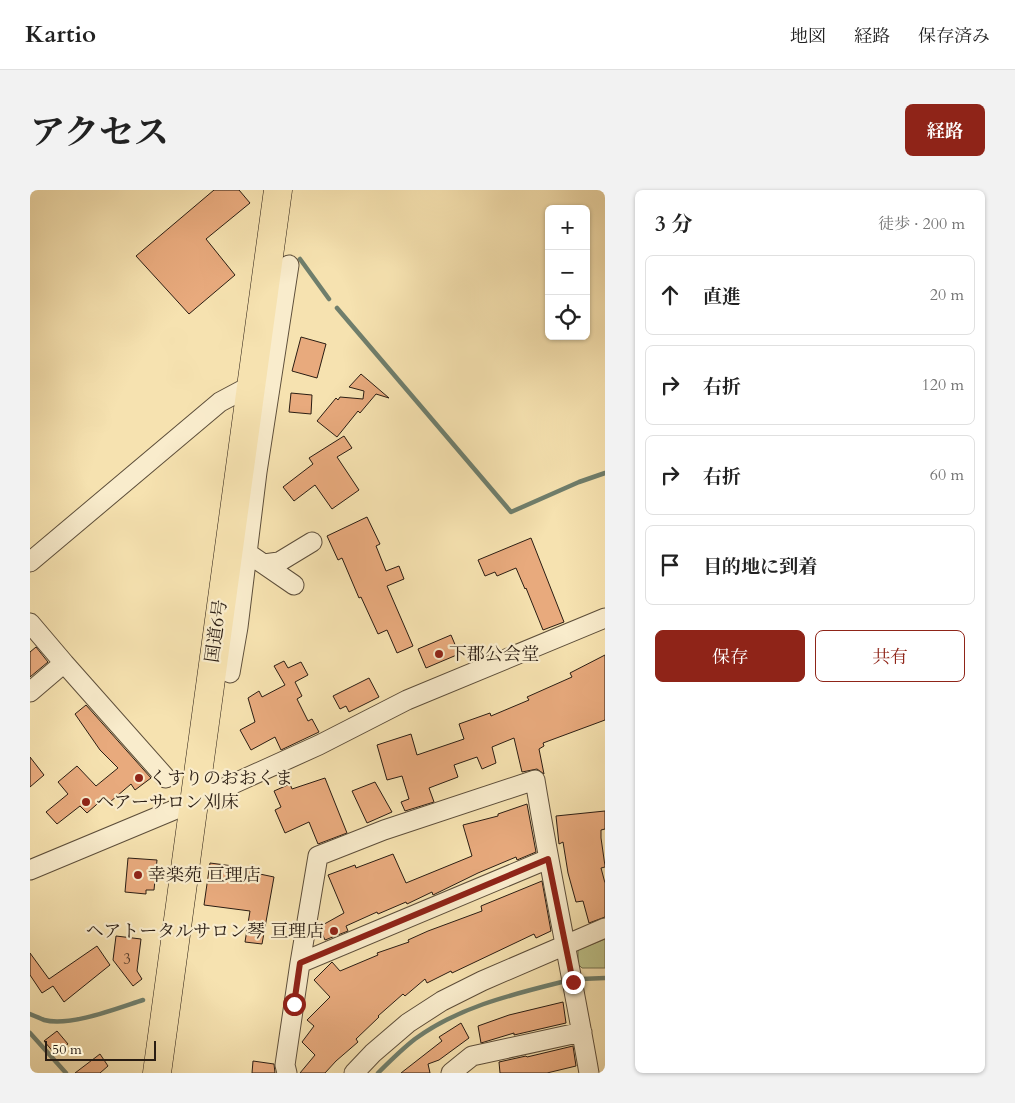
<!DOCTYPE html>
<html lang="ja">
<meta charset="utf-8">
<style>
:root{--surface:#fff;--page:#f2f2f2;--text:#222;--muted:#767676;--line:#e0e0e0;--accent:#8f2418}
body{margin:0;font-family:Cardo,"Noto Serif JP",serif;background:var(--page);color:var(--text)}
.controls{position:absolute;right:15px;top:15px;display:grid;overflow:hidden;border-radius:8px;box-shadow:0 1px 4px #0004}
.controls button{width:45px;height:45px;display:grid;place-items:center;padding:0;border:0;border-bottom:1px solid var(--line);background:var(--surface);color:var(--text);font:25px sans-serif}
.scale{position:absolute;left:15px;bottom:12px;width:111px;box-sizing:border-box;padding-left:5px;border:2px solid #2a1d13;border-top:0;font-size:14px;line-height:18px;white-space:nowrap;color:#2a1d13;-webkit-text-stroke:4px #f9eccc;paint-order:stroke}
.stop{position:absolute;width:15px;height:15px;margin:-11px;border:4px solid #8f2418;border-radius:50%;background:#fff}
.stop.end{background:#8f2418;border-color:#fff;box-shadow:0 1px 5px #0008}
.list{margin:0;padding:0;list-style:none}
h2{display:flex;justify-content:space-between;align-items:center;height:65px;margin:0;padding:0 20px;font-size:21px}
h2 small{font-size:16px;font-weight:400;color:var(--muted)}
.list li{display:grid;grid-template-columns:32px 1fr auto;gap:15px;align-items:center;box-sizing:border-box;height:80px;margin:0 10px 10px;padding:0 10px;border:1px solid var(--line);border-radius:8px}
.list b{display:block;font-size:19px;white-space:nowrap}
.list em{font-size:16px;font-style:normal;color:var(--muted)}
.actions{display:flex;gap:10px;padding:15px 20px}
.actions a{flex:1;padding:11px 0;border:1px solid var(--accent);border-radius:8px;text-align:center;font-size:18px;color:var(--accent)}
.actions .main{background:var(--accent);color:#fff}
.icon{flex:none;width:28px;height:28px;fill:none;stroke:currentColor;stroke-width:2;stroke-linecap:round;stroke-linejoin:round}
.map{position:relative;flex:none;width:575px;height:883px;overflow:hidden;border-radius:8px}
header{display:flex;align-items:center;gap:30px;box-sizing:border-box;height:70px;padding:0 25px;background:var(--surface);border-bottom:1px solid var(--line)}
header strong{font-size:24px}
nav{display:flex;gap:28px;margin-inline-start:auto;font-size:18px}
.intro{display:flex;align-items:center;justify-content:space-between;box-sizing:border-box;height:120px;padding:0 30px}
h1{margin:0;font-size:35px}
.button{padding:12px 22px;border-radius:8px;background:var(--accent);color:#fff;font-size:18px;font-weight:700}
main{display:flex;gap:30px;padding:0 30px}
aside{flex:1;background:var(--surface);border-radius:8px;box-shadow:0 1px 4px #0004}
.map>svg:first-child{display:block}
</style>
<header>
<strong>Kartio</strong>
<nav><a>地図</a><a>経路</a><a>保存済み</a></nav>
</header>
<div class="intro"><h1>アクセス</h1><a class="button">経路</a></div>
<main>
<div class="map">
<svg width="575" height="883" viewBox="0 0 575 883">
<rect width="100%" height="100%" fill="#f6e2b0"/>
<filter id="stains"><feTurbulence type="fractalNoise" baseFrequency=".004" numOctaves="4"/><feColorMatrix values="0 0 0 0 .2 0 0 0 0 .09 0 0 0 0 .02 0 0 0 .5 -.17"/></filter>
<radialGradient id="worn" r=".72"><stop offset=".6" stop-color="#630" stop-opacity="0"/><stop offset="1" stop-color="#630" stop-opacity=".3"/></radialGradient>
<path fill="#bec38a" stroke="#74704e" d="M575,749V778H552L548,774V760Z"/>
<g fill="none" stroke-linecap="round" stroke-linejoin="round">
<path stroke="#6f7e6c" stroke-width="4.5" d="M270,69L299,109
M307,118L481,322L549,292L575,283
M551,789L575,788
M0,824C5,826 10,828 14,830C40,837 88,818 113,810
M0,843L36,883
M348,883C360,871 372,859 385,849C429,817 480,805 532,792"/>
</g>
<path fill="#e8aa7d" stroke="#2a1d13" d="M184,0H209L220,13L176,49L205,85L159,124L106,66Z
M271,147L296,154L287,188L262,181Z
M331,184L359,208L346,204L330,223L328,221L307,247L287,231L306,208L308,210L310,207L333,209L334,201L319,197Z
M261,203L282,205L281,224L259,222Z
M314,246L322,258L307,267L329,300L302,319L285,295L264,311L253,297L283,274L279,268Z
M337,327L350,354L346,356L356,381L369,376L374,389L357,396L383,456L367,463L357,440L348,444L331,407L329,408L312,368L308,370L297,346Z
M501,348L534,432L513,440L496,398L495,399L486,378L467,386L465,382L455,386L448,370Z
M421,445L429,464L396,478L388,459Z
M6,457L18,472L0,487V462Z
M575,465V530L513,553L514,556L509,559L514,584L507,579L492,582L484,548L462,557L466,573L452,579L447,567L424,575L428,587L399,598L404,612L375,621L371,612L379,609L372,586L357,590L347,555L381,544L387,565L434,549L429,534L460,523L461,526L499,510L497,507L542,487L540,483Z
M254,471L258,478L271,472L278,485L265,492L272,506L267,509L278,531L282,529L289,542L251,560L245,547L221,560L210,540L225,532L218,508L229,501L232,507L255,495L244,476Z
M339,488L349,507L319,522L316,516L310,519L303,506Z
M56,515L121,588L105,600L101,594L80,612L75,607L57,623L50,616L27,634L16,622L38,604L28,592L47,576L66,596L88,578L70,560L45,524Z
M0,567L14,585L0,597Z
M295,588L317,643L288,654L279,632L255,643L245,620L251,617L244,601L260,594L262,599Z
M345,592L362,622L337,633L322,601Z
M497,614L506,662L487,670L486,667L448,683L403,705L402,702L377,714L376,712L348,724L347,722L316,736L318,741L295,750L289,737L314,723L298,685L325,675L326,678L363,664L376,693L442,666L433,635L468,626V624Z
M575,621V639L571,640V648L575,676V677L571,678L575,693V727L559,733L553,711L546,712L538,683L533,652L529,654L526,626Z
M98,668L127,670L124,700H116V704L95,702Z
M180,673L226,679L225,683L244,687L232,754L215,752L220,721L174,715Z
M512,691L521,741L506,748L504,744L422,783L421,781L397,793L395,789L375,806L373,804L348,826L349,827L326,849L328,852L306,871L295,883H270L285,865L272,852L284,836L277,830L300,807L284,790L302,772L310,781L348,765L347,763L379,752L378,750L398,741L452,721L451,716Z
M86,746L111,749L107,781L112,789L103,796L83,770Z
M67,756L80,775L34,812L23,796L12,803L0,785V763L19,789Z
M533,812L536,833L484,845V843L451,853L448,836L479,825Z
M431,833L439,848L409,870L398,874L400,883H371L412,851L409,847Z
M27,841L38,854L25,864L14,851Z
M543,856L546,876L517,883H470L469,872L496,866L497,867Z
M70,864L78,876L70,883H45Z
M223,871L244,874L245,883H222Z"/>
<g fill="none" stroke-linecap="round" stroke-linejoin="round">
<g stroke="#5d4e3a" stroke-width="21">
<path id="minor" d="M210,358L264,395
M0,372L190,212L220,196
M234,374L249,372L282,352
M0,433L34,473
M200,483L208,437L227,282L259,75
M0,502L34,473L136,588
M0,680L163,612L289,555L377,510L575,428
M270,773L518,669
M257,883L255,875L270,773L288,666L354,640L505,590C521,688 542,785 559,883
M324,883L343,863L378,833L412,811L452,791L575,738
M421,883L442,866L552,842"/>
</g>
<g stroke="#2a1d13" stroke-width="29">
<path id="highway" d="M127,883L248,0"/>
</g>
<use href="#minor" stroke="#f9eccc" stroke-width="19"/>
<use href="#highway" stroke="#f6e2b0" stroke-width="28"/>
</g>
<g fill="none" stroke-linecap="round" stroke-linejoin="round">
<path stroke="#8f2418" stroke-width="6" d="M264,814L270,773L518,669L543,792"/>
</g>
<g fill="#8f2418" stroke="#f9eccc" stroke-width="2">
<circle cx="409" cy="464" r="5"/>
<circle cx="109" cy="588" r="5"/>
<circle cx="56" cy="612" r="5"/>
<circle cx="108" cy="685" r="5"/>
<circle cx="304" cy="741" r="5"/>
</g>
<g text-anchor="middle" stroke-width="4.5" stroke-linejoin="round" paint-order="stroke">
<g font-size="15" fill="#5a402e">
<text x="97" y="774">3</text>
</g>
<g font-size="18" fill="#2a1d13" stroke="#f9eccc">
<text transform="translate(186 441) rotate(-82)" y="6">国道6号</text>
</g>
<g font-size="18" fill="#2a1d13" stroke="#f9eccc" text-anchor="start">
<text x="419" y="470">下郡公会堂</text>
<text x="119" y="594">くすりのおおくま</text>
<text x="66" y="618">ヘアーサロン刈床</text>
<text x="118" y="691">幸楽苑 亘理店</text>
<text x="294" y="747" text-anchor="end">ヘアトータルサロン琴 亘理店</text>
</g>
</g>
<rect width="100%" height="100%" filter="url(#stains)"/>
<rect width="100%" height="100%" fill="url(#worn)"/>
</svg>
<div class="controls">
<button>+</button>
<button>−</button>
<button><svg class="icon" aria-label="locate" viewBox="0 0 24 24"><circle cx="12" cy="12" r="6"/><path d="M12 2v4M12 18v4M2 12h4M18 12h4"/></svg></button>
</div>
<div class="scale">50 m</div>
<div class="stop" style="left:264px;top:814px"></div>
<div class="stop end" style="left:543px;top:792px"></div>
</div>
<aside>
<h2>3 分<small>徒歩 · 200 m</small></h2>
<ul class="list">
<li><svg class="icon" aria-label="ahead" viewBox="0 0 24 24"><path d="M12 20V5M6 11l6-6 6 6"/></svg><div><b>直進</b></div><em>20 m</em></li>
<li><svg class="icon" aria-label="right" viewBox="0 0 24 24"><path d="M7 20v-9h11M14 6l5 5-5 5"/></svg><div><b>右折</b></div><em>120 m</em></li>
<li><svg class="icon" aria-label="right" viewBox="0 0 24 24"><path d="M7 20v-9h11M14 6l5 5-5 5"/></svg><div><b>右折</b></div><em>60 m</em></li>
<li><svg class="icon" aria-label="arrive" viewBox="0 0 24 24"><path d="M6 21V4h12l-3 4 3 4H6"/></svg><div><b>目的地に到着</b></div></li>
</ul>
<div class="actions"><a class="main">保存</a><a>共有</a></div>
</aside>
</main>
